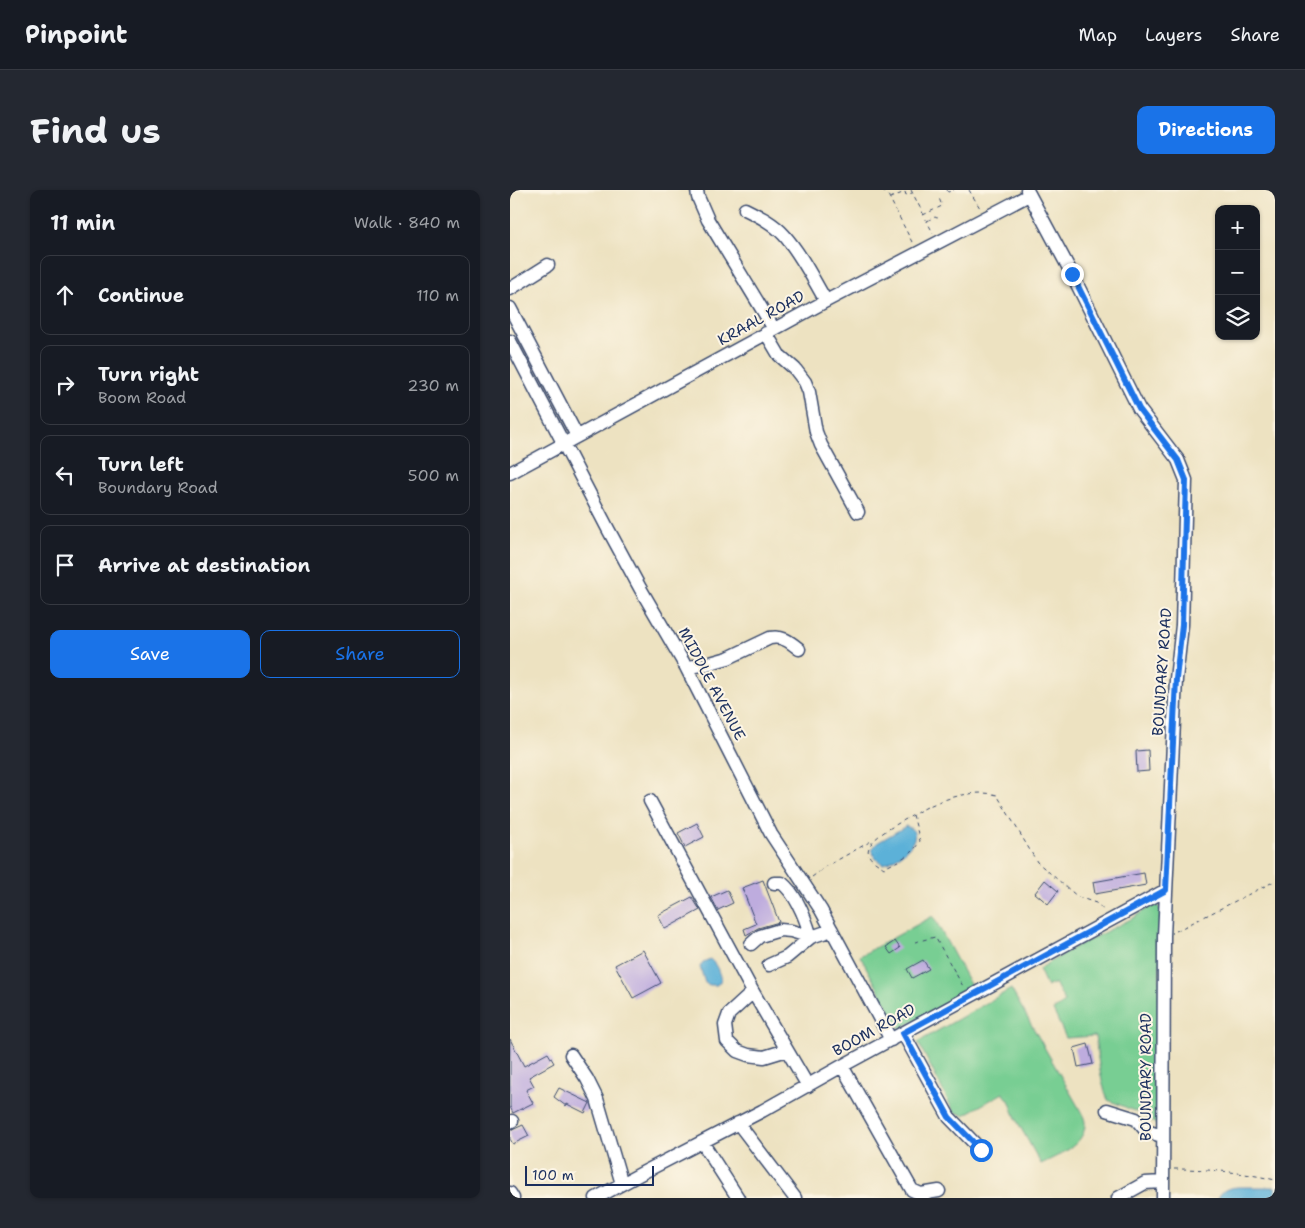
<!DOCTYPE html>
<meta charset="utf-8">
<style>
:root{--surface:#171b24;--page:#242831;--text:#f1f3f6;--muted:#9ea1a6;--line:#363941;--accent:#1a73e8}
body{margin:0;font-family:"Shantell Sans",sans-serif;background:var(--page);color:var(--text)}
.controls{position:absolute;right:15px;top:15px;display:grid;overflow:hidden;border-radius:10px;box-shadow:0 1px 4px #0004}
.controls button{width:45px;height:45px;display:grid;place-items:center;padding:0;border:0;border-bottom:1px solid var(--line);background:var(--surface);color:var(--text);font:25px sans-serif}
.scale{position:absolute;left:15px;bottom:12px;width:129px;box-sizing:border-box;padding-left:5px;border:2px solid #1b2f5e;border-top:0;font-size:14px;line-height:18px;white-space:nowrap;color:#1b2f5e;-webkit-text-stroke:4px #fcf5e5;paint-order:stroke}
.stop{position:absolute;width:15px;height:15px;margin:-11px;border:4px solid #1a73e8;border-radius:50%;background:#fff}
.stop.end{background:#1a73e8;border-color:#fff;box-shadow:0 1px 5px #0008}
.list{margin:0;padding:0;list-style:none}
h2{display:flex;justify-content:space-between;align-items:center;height:65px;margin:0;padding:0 20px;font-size:21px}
h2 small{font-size:16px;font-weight:400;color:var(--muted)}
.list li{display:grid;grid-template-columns:32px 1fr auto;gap:15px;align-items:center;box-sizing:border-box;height:80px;margin:0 10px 10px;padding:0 10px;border:1px solid var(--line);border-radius:10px}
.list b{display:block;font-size:19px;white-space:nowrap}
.list p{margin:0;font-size:16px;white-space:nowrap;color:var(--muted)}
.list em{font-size:16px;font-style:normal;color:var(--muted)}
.actions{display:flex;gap:10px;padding:15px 20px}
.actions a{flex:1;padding:11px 0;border:1px solid var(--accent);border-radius:10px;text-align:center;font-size:18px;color:var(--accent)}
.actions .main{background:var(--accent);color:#fff}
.icon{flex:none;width:28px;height:28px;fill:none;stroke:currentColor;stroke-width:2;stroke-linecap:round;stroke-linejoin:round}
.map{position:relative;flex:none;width:765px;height:1008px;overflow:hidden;border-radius:10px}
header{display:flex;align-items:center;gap:30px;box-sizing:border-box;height:70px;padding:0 25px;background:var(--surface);border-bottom:1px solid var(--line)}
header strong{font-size:24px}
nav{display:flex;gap:28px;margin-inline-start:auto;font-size:18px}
.intro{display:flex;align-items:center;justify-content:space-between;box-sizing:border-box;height:120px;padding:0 30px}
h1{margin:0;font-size:35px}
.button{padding:12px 22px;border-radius:10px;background:var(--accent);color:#fff;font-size:18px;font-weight:700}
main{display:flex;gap:30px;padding:0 30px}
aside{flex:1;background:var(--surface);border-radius:10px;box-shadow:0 1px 4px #0004}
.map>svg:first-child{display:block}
</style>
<header>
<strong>Pinpoint</strong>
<nav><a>Map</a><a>Layers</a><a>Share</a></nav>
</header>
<div class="intro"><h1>Find us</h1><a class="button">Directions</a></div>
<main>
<aside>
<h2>11 min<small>Walk · 840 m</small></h2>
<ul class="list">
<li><svg class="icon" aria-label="ahead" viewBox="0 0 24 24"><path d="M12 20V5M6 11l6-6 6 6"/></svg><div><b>Continue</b></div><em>110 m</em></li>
<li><svg class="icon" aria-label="right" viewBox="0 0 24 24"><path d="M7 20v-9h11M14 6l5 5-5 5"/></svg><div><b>Turn right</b><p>Boom Road</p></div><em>230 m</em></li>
<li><svg class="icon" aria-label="left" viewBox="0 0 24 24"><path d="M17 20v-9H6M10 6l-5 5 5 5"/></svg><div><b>Turn left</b><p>Boundary Road</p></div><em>500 m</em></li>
<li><svg class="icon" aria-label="arrive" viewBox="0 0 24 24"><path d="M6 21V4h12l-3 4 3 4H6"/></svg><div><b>Arrive at destination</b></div></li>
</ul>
<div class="actions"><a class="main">Save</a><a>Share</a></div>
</aside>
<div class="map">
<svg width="765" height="1008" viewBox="0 0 765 1008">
<rect width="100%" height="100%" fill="#fcf5e5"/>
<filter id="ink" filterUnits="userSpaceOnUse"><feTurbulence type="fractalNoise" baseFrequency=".02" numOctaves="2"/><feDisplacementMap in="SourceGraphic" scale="10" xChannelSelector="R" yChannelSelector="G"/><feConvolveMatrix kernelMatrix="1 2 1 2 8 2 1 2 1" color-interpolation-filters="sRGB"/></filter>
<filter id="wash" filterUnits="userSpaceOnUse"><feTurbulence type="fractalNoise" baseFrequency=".0096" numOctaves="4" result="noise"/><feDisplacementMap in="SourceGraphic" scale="20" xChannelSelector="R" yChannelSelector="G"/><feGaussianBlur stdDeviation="1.12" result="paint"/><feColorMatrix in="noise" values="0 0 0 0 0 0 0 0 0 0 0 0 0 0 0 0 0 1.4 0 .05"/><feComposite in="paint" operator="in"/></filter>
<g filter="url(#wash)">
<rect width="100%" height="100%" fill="#ede2c1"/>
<path fill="#78ce93" stroke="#4a7e78" d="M641,716H648L651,720L647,935L634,925L598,910C590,891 588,867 585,846L556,848L543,820L555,812L545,793L537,797L529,779L565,757L623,728Z
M423,726L463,800L390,839L350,766Z
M501,799L569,918C571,922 575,928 575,933C576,955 547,966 531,974L507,931L499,910L493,903L454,925L444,922L408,852Z"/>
<path fill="#5bb1d8" stroke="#3b709b" d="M396,636C421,645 385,672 373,674C366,670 363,666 362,659L367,653Z
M200,769C207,775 209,782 211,790L207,795H200L195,793L190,777L193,772Z
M728,997H765V1008H708C713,999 718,998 728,997Z"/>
<g id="blocks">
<path fill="#beacde" d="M638,560L639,581L627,582L626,561Z
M187,633L194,647L175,657L168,643Z
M634,683L636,695L585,704L583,692Z
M253,690L269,732L248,738L236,745L234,739L246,734L232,698Z
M535,690L548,701L538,714L525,703Z
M217,700L223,713L208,720L201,707Z
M182,707L190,720L155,739L148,725Z
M385,751L390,758L381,764L376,757Z
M133,760L151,793L123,808L105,775Z
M413,770L419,779L402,788L397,779Z
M0,849L14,876L38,863L44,873L19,887L24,896L16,900L23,913L3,923L0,917Z
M578,854L583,874L568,877L564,858Z
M49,898L80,913L75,923L57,914L56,916L44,907Z
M13,935L19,946L3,954L0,949V941Z"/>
</g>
</g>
<g filter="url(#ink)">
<use href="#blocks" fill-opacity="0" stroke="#3a4a6d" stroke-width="1"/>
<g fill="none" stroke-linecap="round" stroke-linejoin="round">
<g stroke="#3a4a6d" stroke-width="15">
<path id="minor" d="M187,0L188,7L198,30L264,139
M517,0L562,84L629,219L668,270L676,290L672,435L666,489L654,746L653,1008
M235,19C249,26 263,33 274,45C291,64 303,89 316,111
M0,99L38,75
M0,118L67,246
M256,143L269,165L285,179L295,192L299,202L306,242L311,255L348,322
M0,151L98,339L130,398L176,477L261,644L311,720L381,850
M0,283L316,111L519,5
M176,477L193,475L218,468L260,448C273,446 279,451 289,459
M140,611L243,802L298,896
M241,754L250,746L270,740L281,741L301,747L322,740
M259,775L277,767L301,747C296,730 287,705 272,693H264
M243,802L219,824L215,835L217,851L227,861L238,865L254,867L277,860
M393,843L439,927L471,960
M61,865L77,889L87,909L112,994
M332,876L402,1000L411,1004L429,1001
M597,920L626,929L636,941L652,946
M0,932L2,931
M228,933L285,1008
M192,952L228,1008
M0,1003L3,1008
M86,1008L134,982L252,921L332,876L656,700
M608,1008L635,993L652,992"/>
</g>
<path stroke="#3a4a6d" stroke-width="1" stroke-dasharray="4 4" stroke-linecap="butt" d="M373,0L378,5L403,54
M401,0L423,43
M437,0L438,2L444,0
M459,0L470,18
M380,8L395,2L396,5L402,3
M413,25L432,16L429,8
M417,31L425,27L427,28L431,27
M403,625C392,632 352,650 359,665C361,671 370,675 374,678C388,671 402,665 410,651L403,625C424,611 462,598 487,605L527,672L568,707L586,713L595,721
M302,687L317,676L363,650
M666,741L765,691
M405,752L425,747L454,798
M664,979C699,979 732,982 765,990"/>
<use href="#minor" stroke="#fff" stroke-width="12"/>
</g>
</g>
<g fill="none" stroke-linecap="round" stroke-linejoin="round" filter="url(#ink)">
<path stroke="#1a73e8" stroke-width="6" d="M471,960L439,927L393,843L656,700L666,489L672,435L676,290L668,270L629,219L562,84"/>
</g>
<g text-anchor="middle" stroke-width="4" stroke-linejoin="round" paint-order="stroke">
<g font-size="15" fill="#1b2f5e" stroke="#fcf5e5">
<text transform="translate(251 128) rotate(-29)" y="5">KRAAL ROAD</text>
<text transform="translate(652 482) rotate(-86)" y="5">BOUNDARY ROAD</text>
<text transform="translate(202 494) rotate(62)" y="5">MIDDLE AVENUE</text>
<text transform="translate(364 840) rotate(-29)" y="5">BOOM ROAD</text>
<text transform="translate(636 887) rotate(-90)" y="5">BOUNDARY ROAD</text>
</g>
</g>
</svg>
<div class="controls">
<button>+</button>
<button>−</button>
<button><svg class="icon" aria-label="layers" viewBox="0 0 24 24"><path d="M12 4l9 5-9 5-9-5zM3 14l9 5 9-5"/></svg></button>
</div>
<div class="scale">100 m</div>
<div class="stop" style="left:471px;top:960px"></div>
<div class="stop end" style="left:562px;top:84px"></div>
</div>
</main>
